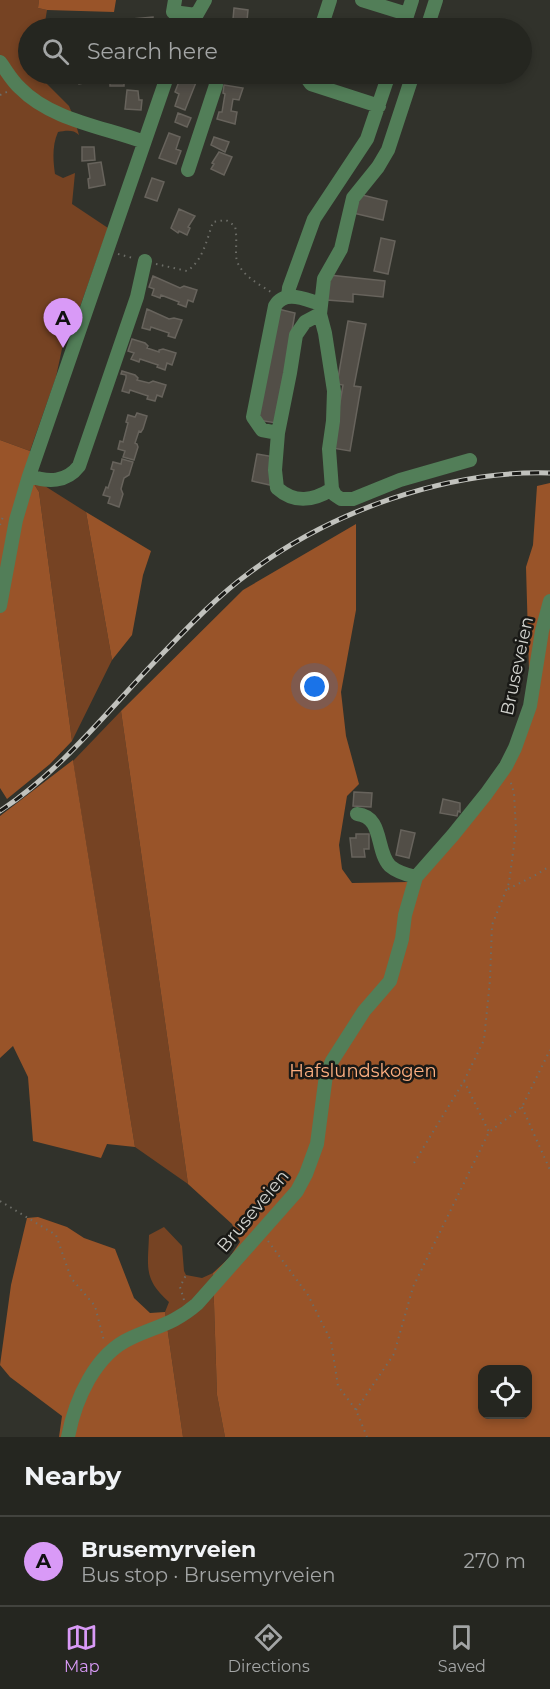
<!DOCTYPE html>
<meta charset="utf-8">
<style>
:root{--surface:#252620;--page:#2d2e29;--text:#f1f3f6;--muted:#a3a5a5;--line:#42433e;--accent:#d99af7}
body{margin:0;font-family:Montserrat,sans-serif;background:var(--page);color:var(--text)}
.controls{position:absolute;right:18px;bottom:18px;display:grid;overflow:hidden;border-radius:12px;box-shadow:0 3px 9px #0003}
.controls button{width:54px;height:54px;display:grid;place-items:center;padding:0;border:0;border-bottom:2px solid var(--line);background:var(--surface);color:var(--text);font:30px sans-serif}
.you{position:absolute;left:315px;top:687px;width:21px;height:21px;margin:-15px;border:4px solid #fff;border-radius:50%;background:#1a73e8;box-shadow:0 0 0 9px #1a73e833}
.badge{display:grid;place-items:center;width:39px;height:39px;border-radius:50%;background:var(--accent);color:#111;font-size:20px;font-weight:700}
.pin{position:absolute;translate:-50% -50px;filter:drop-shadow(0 2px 3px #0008)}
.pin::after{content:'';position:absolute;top:32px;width:21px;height:18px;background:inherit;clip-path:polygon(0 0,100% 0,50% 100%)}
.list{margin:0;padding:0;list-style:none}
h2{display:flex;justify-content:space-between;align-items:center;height:78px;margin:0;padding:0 24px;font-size:26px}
h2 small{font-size:20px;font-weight:400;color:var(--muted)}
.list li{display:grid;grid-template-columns:39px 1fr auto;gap:18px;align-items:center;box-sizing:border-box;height:90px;padding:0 24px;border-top:2px solid var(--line)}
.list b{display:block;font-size:22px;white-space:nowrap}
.list p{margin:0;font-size:20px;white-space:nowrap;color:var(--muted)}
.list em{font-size:20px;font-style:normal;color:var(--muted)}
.icon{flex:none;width:33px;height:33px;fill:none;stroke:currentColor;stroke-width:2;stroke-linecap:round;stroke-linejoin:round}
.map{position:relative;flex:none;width:550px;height:1437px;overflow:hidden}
.search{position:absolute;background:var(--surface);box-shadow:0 3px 9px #0003;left:18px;right:18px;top:18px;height:66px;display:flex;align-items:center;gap:15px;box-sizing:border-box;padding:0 21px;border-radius:33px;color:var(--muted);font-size:22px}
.sheet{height:168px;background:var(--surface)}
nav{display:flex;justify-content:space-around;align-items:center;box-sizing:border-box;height:84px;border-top:2px solid var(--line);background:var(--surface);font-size:16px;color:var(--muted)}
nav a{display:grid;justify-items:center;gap:3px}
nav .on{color:var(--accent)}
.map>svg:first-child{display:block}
</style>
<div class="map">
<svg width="550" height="1437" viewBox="0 0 550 1437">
<rect width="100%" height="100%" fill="#31322b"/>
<path fill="#764323" d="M0,0H39L38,8L47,10L44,28H28V74H42L43,80L69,106L74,118L13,90C31,108 53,116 76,125L79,135C73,129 65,131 58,132C52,145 53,161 55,174L63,178L75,173L72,204L108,228L81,304L63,344L56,377L30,451L0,440Z
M29,476L86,512L112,660L72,741L39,492Z
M121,711L188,1184L135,1147L73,761Z
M164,1227L182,1246L184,1271L186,1275L202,1278L213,1273L217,1395L225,1437H183L165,1312L169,1302C143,1279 148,1267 149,1235Z"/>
<path fill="#995429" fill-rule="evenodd" d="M39,0H116L114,12L47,10L38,8Z
M0,440L30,451L29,476L39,492L72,741L50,764L7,799L0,788Z
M550,483V1437H225L217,1395L213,1273L229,1258L240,1242L232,1224L188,1184L121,711L243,590L356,524V610L341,692L346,736L359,784L347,796L339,845L342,869L352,883L409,882L486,794L530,706L526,567L533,545L537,486ZM482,1370H528V1414H482Z
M86,512L151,551L143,575L132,635L112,660Z
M73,760L135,1147L107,1144L101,1158L33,1141L28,1077L13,1046L0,1058V816Z
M38,1217L67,1227L84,1238L115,1249L134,1298L150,1313L165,1312L183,1437H59L62,1416L10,1377L0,1365L11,1285L27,1218Z"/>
<path fill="#524e47" stroke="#67635c" stroke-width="1.5" d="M234,8L248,10L247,21L233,19Z
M153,17V26L132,28V19Z
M104,21L105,28H85V23Z
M77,74H95V81L79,84Z
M182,74L197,80L185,110L175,106L179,94L175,92Z
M110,78H124V86H110Z
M224,85L243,88L239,100L233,99L231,111L237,112L235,124L217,119L219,112H222L225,94L223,93Z
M127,90L138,91L139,100H142L141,110L125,109Z
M178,113L191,118L187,127L175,122Z
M169,133L180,137L176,149L181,151L176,164L159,158Z
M214,137L229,142L225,152L211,145Z
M82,147H94L95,160L82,161Z
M219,152L232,157L224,175L211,169L214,164L212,163Z
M101,162L105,185L89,188L88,179L90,178L88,164Z
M152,178L164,182L157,201L145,197Z
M358,194L387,201L383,220L353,213Z
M179,209L195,216L188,227L190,228L187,235L179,231L178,233L171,228Z
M381,238L395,241L388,274L374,271Z
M329,275L385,281L383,297L353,294V302L327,300Z
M153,276L180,288L184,286L197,290L193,302L188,300L186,307L178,304L179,302L161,295L160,298L152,295L154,289L149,287Z
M147,309L169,319L174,318L182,320L175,338L168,336L169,333L151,327L150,330L142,328Z
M278,309L295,313L276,423L258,420Z
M348,321L366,324L354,386L361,387L350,451L332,448L343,385L337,384Z
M132,339L145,343L148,346L147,348L159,352V350L163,349L176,353L172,365L167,363L165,370L157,367L158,365L140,359L139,362L131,359L134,353L128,351Z
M122,371L135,375L138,378L137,380L149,383L153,381L166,385L162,397L157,395L155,401L147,399L148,396L130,390L129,393L122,391L126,378V375L121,374Z
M137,413L147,416L143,429L141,432L139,431L135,443L137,444L138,447L134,460L123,457L125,451L118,449L120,441L123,442L128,423L126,422L128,415L135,417Z
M257,454L275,457L270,485L252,481Z
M122,459L133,462L129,475L124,478L121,489L123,494L119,507L108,503L110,497L103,495L106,487L108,488L114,470L111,469L113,462L121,464Z
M354,792L372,793L371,807L353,806Z
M443,799L460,803V812L458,811L457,816L440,813Z
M401,830L415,833L409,858L396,855Z
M356,834H369V849H364L365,857H352L350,838H356Z"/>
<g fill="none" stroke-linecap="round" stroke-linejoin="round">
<path stroke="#6c6d67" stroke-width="2" stroke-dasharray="1.5 4.5" stroke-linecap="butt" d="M0,95L9,91
M118,254L133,258
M156,264L187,271C203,261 207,239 213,222L226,220L235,226C237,236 236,245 236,255C237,273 257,283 271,292
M0,525L4,514
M508,889L534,876L550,866
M464,1081L489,1132
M522,1107L550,1170
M414,1163L464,1081L484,1040L490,980L492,925L509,883L516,830L514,793L510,780
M0,1201L56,1235L71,1278L95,1306L104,1341
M268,1241L308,1295L331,1341L338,1386L356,1410L367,1437
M184,1300L180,1287L186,1275
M356,1410L394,1354L413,1287L489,1132L522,1107L550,1050"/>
<path stroke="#527e58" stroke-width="14" d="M175,0L173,12L196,15
M362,0L407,14
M189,28L205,0
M321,28L330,0
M403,28L412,0
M427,28L436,0
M0,62C6,70 12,81 20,88C51,120 104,127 144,142
M307,74L306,77L311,84L379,106
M188,170L216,85L214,74
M288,296L289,288L314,219L367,139L389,74
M320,314L305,322L296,335L290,373L278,433L275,470L277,488C295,504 313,501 332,489L329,449L333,421L334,391L325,333L320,314L324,279L341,249L353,198L378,167L388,150L413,74
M278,433L262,430L253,417L275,306C285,289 306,300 321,304
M29,476C48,482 66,483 79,466L137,297L145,261
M332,489L335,495L341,499H353L400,480L470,460
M0,606L16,520L29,476L168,74
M357,814C384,817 375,850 390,866C397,872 407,875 416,877
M68,1437C75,1400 95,1354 131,1338C157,1326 174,1324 197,1304L297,1191L306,1174L317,1144L326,1075L332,1061L364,1011L390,981L402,939L405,915L416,877L453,835L486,794L506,766L515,748L530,706L542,631L550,601"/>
<g stroke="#c1c2bd" stroke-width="5">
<path id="rail" d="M0,811C65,768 111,706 166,650C192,623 219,595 249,573C331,511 447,470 550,473"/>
</g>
<use href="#rail" stroke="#191916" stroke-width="3" stroke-dasharray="9" stroke-linecap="butt"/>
</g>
<g text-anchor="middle" stroke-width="5" stroke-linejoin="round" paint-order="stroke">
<g font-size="18" fill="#d2d3ce" stroke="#191916">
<text transform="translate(517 666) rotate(-78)" y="6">Bruseveien</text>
<text transform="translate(253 1211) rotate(-50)" y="6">Bruseveien</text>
</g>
<g font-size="18" fill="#fdaf81" stroke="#191916">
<text x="363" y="1077">Hafslundskogen</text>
</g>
</g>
</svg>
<div class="controls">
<button><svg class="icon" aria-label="locate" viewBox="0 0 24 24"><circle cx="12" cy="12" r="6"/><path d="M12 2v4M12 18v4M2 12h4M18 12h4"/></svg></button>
</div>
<div class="you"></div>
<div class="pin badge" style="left:63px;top:348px">A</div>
<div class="search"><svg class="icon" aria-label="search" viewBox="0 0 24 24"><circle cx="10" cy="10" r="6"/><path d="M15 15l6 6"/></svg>Search here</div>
</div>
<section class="sheet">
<h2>Nearby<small></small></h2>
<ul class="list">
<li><span class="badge">A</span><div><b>Brusemyrveien</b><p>Bus stop · Brusemyrveien</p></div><em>270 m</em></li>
</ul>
</section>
<nav>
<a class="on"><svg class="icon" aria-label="map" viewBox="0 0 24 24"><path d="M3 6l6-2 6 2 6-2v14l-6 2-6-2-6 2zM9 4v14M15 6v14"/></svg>Map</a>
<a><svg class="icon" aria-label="directions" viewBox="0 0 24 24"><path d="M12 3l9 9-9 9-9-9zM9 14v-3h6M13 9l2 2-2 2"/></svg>Directions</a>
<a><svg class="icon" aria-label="saved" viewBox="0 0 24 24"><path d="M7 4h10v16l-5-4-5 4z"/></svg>Saved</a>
</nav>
